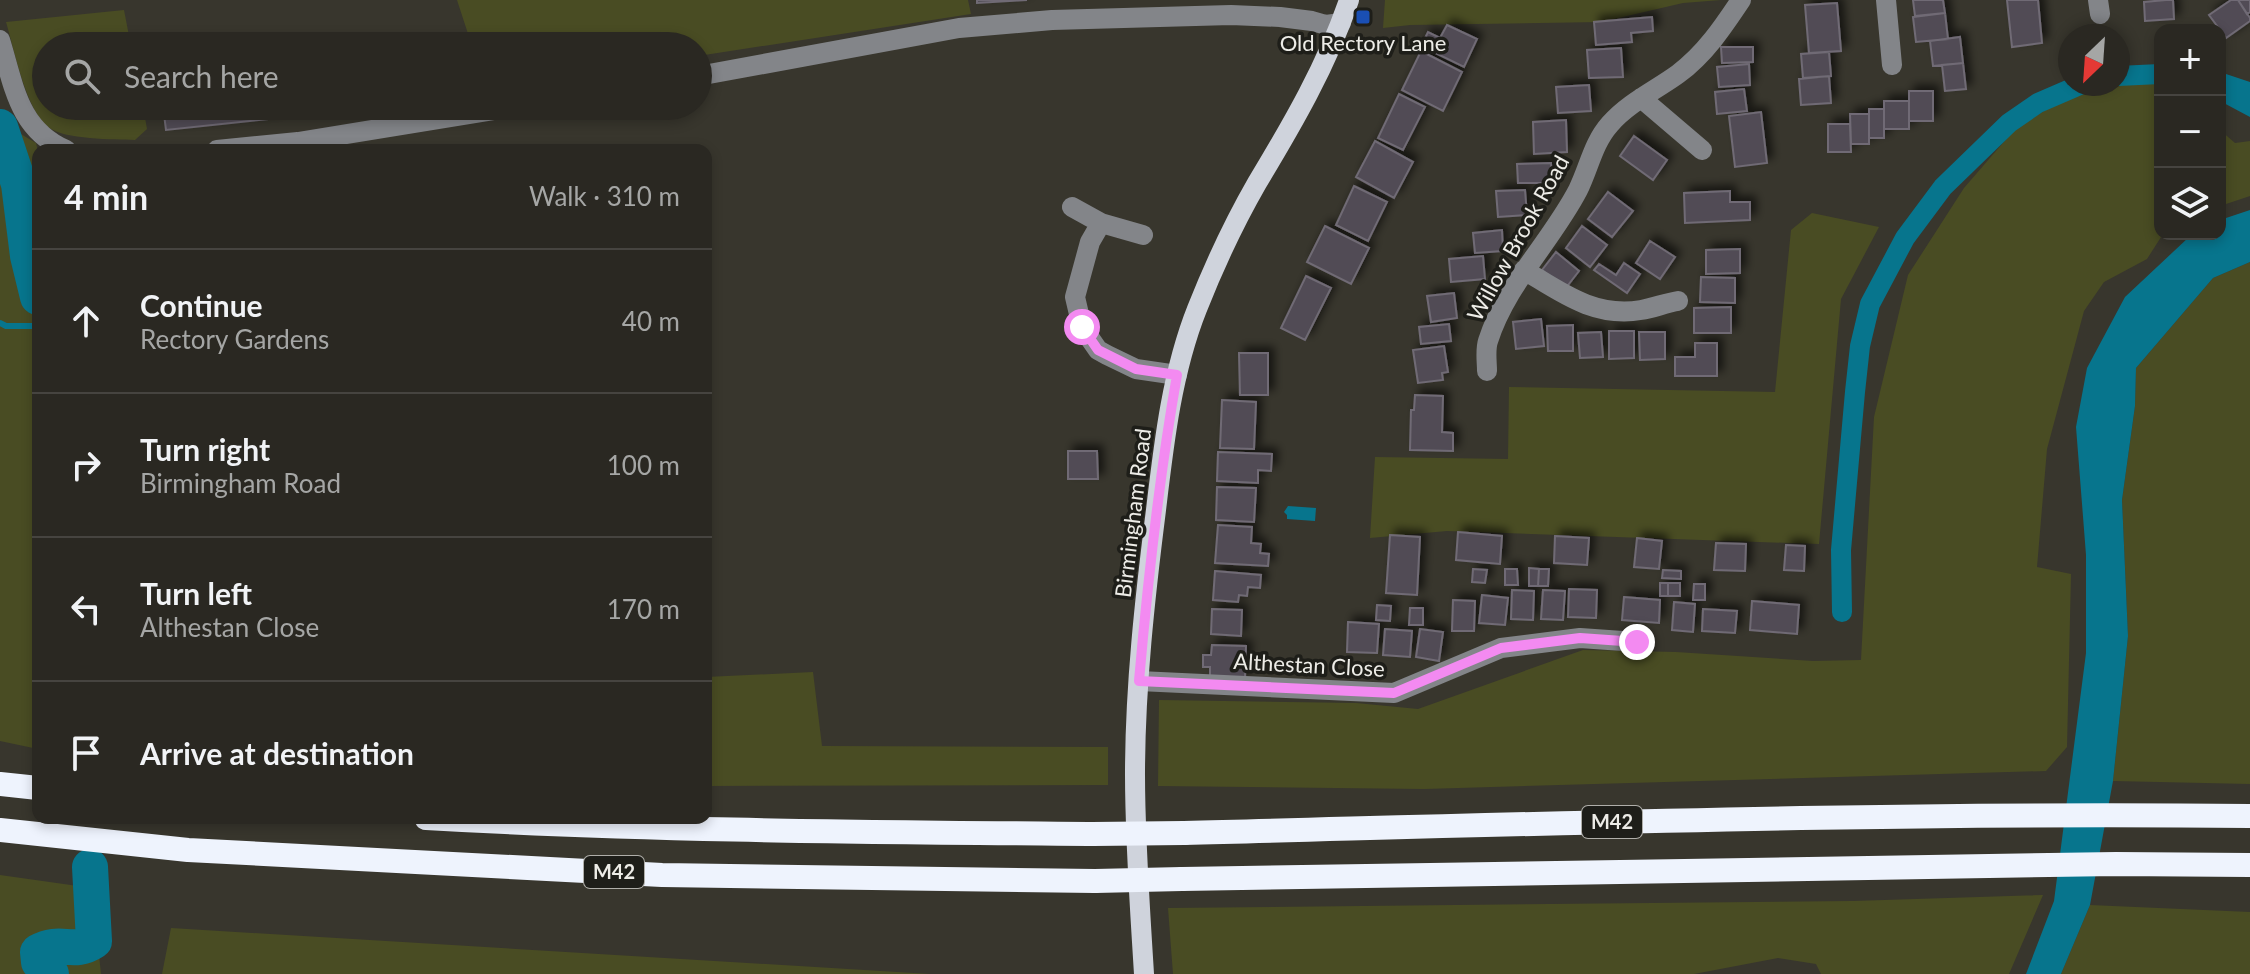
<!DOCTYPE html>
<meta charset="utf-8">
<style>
:root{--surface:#2a2822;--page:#36342f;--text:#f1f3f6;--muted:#a5a6a5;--line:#464440}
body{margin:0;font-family:Lato,sans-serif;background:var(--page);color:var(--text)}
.controls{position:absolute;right:24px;top:24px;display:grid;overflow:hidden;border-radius:16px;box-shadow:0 4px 12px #0003}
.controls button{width:72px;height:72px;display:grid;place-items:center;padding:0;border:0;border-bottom:2px solid var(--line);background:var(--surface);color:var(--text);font:40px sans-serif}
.compass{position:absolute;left:2058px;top:24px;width:72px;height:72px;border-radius:50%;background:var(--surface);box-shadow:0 4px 12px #0003;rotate:205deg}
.stop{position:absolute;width:24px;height:24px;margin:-18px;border:6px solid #f38af1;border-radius:50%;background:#fff}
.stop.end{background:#f38af1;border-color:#fff;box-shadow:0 2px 8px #0008}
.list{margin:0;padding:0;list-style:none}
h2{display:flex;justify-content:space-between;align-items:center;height:104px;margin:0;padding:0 32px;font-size:34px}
h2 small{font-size:26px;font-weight:400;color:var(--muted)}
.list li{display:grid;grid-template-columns:52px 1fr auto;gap:24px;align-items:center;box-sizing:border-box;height:144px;padding:0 32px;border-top:2px solid var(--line)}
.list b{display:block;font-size:30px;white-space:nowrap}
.list p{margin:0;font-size:26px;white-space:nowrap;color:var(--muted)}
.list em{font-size:26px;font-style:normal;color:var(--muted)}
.icon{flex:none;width:44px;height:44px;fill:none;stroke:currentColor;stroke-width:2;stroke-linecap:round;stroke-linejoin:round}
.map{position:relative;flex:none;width:2250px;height:974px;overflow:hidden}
.search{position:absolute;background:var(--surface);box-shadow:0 4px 12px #0003;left:32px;top:32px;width:680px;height:88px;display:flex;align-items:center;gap:20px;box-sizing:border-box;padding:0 28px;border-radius:44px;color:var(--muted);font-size:30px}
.panel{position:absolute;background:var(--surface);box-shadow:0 4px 12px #0003;left:32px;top:144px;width:680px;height:680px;border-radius:16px}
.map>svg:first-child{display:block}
</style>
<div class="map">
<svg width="2250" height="974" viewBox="0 0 2250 974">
<defs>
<filter id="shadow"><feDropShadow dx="5.5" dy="-5.5" stdDeviation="4" flood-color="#0009"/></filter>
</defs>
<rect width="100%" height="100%" fill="#38362d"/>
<path fill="#494c23" d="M457,0H968L971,14L698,56V46H472Z
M1385,0H1721L1683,3L1601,22L1410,25L1383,28Z
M124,10L131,46H46V106H143L147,129L135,140C113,139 65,140 48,127C26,110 14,49 6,22Z
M2128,82L2160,84V234H2163L2147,259L2104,282L2084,311L2047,449L2037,567L2071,574L2067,747L2046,771L1424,789L1158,786L1159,700L1356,703L1418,709L1583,650L1676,652L1813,661L1861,660L1874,417L1908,275L1964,188L2015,129L2060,101Z
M2220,101L2225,104L2220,130L2235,143L2250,141V196L2220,206Z
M9,127L36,143L38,152V749L0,741V163Z
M1812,213L1879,227L1841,299L1819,544L1447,531L1370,538L1375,457L1508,459L1509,387L1775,392L1791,230Z
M2250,262V784L2113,781L2128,636L2122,500L2135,406L2136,368L2213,278Z
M813,672L822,746L1108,747V785L706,786V677Z
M0,875L92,888L101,974H0Z
M2043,895L2009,974H1821L1816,964L1778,958L1694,974H1173L1168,908L1853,901Z
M2090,905L2250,912V974H2061Z
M171,928L930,974H162Z"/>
<path fill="#07758d" d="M2220,72L2250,82V117L2220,101Z
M2250,210V262L2213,278L2136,368L2135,406L2122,500L2128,636L2113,781L2090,905L2061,974H2026L2054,901L2086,653V555L2076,427L2087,368L2125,297L2189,237L2194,234H2220V220Z
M1288,506L1316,508L1315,521L1287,519V515L1284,512Z"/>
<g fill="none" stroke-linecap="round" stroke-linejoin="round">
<path stroke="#07758d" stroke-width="6" d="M0,323L6,326H38"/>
<path stroke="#07758d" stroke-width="20" d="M2118,76L2160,74
M1842,612L1841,550L1855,392L1860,346L1870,304L1905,238L1943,187L2009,123L2038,103L2082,84"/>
<path stroke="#07758d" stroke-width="36" d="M0,127L19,184L28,256L38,297
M51,974L39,962L38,952C61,939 73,955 94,941L90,867"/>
</g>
<path fill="#514c55" stroke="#706b75" stroke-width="2" filter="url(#shadow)" d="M977,0H1027L977,3Z
M1913,0H1943L1945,13L1915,16Z
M2007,0H2038L2042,43L2012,47Z
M2166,0H2173L2174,19L2145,21L2144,2Z
M2231,0H2238L2250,18V21L2226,38L2209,15Z
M2238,0H2250V12L2247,14Z
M1837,3L1841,51L1809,53L1805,5Z
M1945,13L1948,39L1916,42L1913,17Z
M1652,17L1653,31L1631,33L1632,42L1596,45L1594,22Z
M1447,25L1477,39L1464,67L1421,46L1428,32L1440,38Z
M1960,37L1963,63L1933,66L1930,41Z
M1721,47H1753V62L1722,63Z
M1621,48L1623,77L1589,78L1587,50Z
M1421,51L1462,72L1443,111L1402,90Z
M1829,52L1831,76L1803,78L1801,54Z
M1963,63L1966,89L1945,91L1942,65Z
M1749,64L1750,85L1719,87L1717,67Z
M1829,76L1831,103L1801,105L1799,79Z
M1589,85L1591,111L1558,113L1556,87Z
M1744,89L1747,111L1717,114L1715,92Z
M1909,91H1933V121H1909Z
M1399,94L1425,107L1403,150L1378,138Z
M1884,101H1909V129H1884Z
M163,106H276L277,118L166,130Z
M1869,109H1884V138H1869Z
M1761,112L1767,163L1735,167L1729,116Z
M1850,114H1869V144H1851Z
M1566,120L1567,152L1534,154L1533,122Z
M1828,124H1850L1851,152H1828Z
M1634,136L1667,160L1653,180L1620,156Z
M1375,141L1413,162L1394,198L1356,177Z
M1551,163L1552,183H1518L1517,164Z
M1354,186L1387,202L1368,241L1336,225Z
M1525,190L1527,215L1498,217L1496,191Z
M1730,191V202H1750V220L1685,223L1684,193Z
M1608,192L1633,211L1612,237L1588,219Z
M1325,226L1369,248L1351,284L1307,262Z
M1582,226L1607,245L1590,267L1566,248Z
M1502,230L1503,251L1475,253L1473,233Z
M1650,241L1675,257L1660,279L1636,263Z
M1740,249V273L1706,274V250Z
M1556,252L1579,271L1565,289L1542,270Z
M1483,256L1485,279L1451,282L1449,259Z
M1624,263L1640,274L1627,293L1594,270L1599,264L1616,275Z
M1306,276L1331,288L1305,340L1281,328Z
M1701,277L1735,278V303L1700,302Z
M1454,293L1457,318L1431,322L1427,296Z
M1731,307V333H1694V308Z
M1541,319L1544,346L1516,349L1513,322Z
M1449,324L1451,341L1421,344L1419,327Z
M1573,325V351H1548L1547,326Z
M1609,331H1634V358L1609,359Z
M1601,332L1603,357L1580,358L1578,333Z
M1639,332H1665V359L1640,360Z
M1695,343H1717V376H1675V357H1695Z
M1444,346L1448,372L1442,373L1443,380L1418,383L1413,350Z
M1239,353H1268V395H1240Z
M1415,395L1443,396L1442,432L1453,433V451L1410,450L1411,410H1414Z
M1222,400L1256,402L1254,449L1220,448Z
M1068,451H1097L1098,479H1068Z
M1218,452L1272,454L1271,471L1258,470V483L1217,481Z
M1217,487L1256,488L1254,522L1216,520Z
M1218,525L1252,527L1251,543L1261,544L1260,553L1269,554L1268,566L1215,563Z
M1458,532L1502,536L1500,564L1456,560Z
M1390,535L1420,537L1417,595L1386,593Z
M1555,536L1589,538L1587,565L1554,563Z
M1637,538L1662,541L1659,569L1634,567Z
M1716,543L1746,544L1745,571L1714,570Z
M1786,545L1805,546L1804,571L1784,570Z
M1529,568L1539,569L1538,586H1529Z
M1473,569L1487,570L1485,583L1472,582Z
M1505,569H1517L1518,585H1505Z
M1539,569H1549L1548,586H1538Z
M1663,570L1681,571V579L1662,578Z
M1215,571L1261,575L1260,588L1248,587L1247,596L1239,595L1238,602L1213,600Z
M1660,583H1668V596H1660Z
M1668,583H1680V596H1668Z
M1694,584H1705V600H1693Z
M1569,589L1597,590L1596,618L1568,617Z
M1512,590L1534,591L1533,620L1511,619Z
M1543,590L1565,591L1563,620L1541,619Z
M1482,595L1508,598L1505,625L1479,623Z
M1624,597L1660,600L1659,623L1622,620Z
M1453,600L1475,601L1474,631H1452Z
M1752,601L1799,605L1797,634L1750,630Z
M1674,602L1695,604L1693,632L1672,630Z
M1377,605L1391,606L1390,621L1376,620Z
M1410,608H1423V625H1409Z
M1212,609L1242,610L1241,636L1211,634Z
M1703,609L1737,611L1735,633L1702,631Z
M1348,622L1379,624L1377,653L1347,652Z
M1385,629L1412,631L1410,657L1383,655Z
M1420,629L1443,632L1439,661L1416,657Z
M1212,645L1246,646L1245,678L1210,677V667H1203V655H1211Z"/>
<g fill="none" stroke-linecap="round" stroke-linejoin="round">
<path stroke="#838589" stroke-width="20" d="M1886,0L1892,65
M2098,0L2100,14
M0,40C14,85 18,129 66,150
M698,76L959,28L1052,20L1231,15L1280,17L1312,21L1326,25L1341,23
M1641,98L1702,150
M217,150L298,142L519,106
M1072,207L1101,223L1090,242L1075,297L1082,327L1098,350L1107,355L1136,369L1177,375
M1101,223L1143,235
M1524,270C1561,292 1594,318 1641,310C1653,308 1666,303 1678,301
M1487,371C1487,362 1485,350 1488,341C1506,284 1551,242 1578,190C1589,168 1593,143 1610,124C1628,103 1656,90 1678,74C1705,54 1723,27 1741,0
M1139,681L1394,693L1501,648L1580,638L1637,642"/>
<path stroke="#cfd3dc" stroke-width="20" d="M1144,974C1140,908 1135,841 1135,775C1135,687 1145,597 1156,510C1164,442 1172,372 1197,309C1214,266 1234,223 1257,183C1292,125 1327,65 1349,0"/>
<path stroke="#eef3fd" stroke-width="24" d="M0,784L38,788
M426,818C648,831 871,832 1093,834
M0,830L188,850L662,875L1095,881
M1184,833C1539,824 1895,812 2250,816
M1182,879L2116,864L2250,865"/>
<path stroke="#eef3fd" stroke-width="24" d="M1093,834L1184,833
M1095,881L1182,879"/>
</g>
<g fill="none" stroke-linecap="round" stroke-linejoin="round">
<path stroke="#f38af1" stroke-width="10" d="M1082,327L1098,350L1136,369L1177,375C1159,477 1148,578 1139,681L1394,693L1501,648L1580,638L1637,642"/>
</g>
<rect fill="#1a4fb4" stroke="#1e1e19" stroke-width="3" x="1355" y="9" width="16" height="16" rx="4"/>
<g text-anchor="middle" stroke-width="7" stroke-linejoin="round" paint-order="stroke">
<g fill="#1e1e19" stroke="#afaea9" stroke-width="2">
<rect x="1582" y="806" width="60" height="32" rx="6"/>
<rect x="584" y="856" width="60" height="32" rx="6"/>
</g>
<g font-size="20" font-weight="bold" fill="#edece7">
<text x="1612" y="829">M42</text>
<text x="614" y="879">M42</text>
</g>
<g font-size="22" fill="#edece7" stroke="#1e1e19">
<text x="1363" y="51">Old Rectory Lane</text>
</g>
<g font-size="22" fill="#edece7" stroke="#1e1e19">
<text transform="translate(1518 238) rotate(-61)" y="8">Willow Brook Road</text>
<text transform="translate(1133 513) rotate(-83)" y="8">Birmingham Road</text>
<text transform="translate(1309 665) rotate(3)" y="8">Althestan Close</text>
</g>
</g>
</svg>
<div class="controls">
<button>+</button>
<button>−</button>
<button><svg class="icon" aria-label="layers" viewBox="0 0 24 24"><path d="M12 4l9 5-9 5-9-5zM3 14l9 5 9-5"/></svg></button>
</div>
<svg class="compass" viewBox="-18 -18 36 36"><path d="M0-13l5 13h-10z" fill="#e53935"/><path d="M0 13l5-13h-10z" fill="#a5a6a5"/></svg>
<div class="stop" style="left:1082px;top:327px"></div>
<div class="stop end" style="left:1637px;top:642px"></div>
<div class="search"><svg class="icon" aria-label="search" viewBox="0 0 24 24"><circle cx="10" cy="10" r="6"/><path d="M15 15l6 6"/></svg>Search here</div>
<section class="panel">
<h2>4 min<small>Walk · 310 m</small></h2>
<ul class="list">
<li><svg class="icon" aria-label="ahead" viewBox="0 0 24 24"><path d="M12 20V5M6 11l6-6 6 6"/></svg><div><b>Continue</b><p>Rectory Gardens</p></div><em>40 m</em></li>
<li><svg class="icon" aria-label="right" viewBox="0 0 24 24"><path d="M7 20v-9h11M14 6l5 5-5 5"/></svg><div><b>Turn right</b><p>Birmingham Road</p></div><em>100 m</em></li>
<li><svg class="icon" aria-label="left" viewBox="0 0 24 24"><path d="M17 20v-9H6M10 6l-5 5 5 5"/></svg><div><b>Turn left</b><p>Althestan Close</p></div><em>170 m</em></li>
<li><svg class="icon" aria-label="arrive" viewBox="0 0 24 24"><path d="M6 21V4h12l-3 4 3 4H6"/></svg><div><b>Arrive at destination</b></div></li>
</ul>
</section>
</div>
